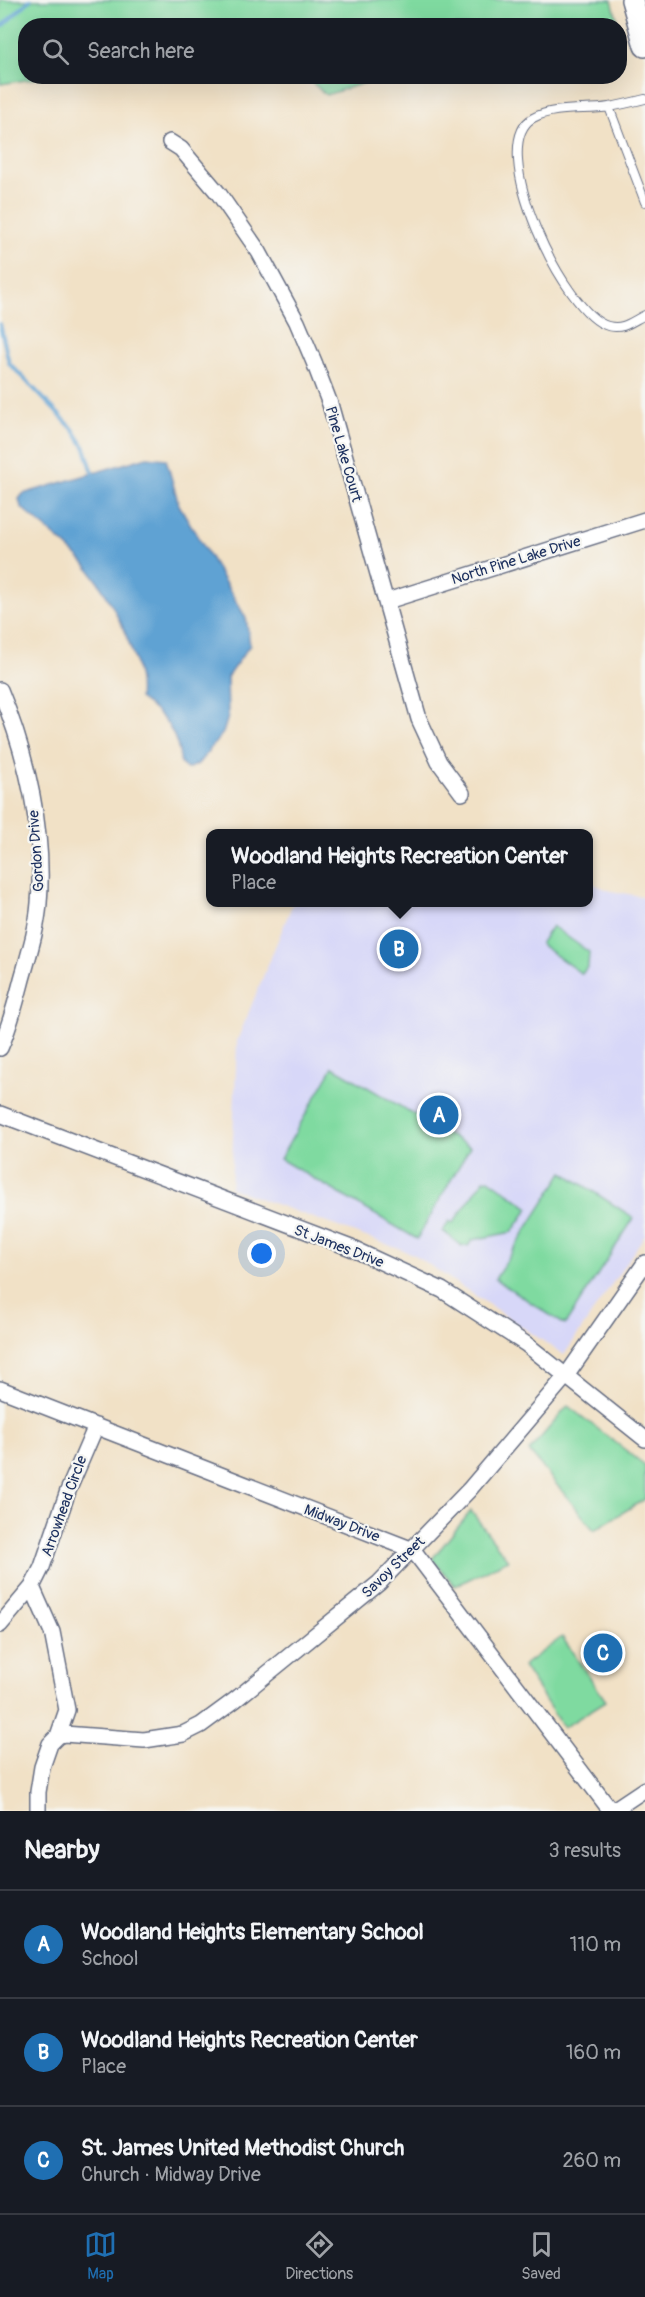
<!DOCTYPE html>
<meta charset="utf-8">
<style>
:root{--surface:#171b24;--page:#242831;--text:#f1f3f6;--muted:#9ea1a6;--line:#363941;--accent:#1f6fb2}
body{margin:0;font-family:Pangolin,sans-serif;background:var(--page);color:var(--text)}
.you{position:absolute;left:262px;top:1254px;width:21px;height:21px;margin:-15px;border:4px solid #fff;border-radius:50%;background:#1a73e8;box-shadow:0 0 0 9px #1a73e833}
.badge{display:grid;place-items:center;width:39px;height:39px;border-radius:50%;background:var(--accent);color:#fff;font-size:20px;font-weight:700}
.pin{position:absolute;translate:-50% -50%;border:3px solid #fff;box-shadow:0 2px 6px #0006}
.popup{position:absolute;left:206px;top:829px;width:387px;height:78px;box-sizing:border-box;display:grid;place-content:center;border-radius:12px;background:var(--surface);filter:drop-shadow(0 2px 4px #0005);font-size:20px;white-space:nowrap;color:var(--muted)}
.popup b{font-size:22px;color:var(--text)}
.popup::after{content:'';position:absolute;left:50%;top:100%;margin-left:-12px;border:12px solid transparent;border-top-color:var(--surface)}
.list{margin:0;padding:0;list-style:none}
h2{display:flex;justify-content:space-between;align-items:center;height:78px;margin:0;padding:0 24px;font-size:26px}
h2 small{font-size:20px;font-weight:400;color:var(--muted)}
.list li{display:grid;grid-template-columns:39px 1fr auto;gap:18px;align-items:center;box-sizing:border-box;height:108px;padding:0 24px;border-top:2px solid var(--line)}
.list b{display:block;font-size:22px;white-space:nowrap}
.list p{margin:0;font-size:20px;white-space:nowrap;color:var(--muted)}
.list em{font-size:20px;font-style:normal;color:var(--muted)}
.icon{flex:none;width:33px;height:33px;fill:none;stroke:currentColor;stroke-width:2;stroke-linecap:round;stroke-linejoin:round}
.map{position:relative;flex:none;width:645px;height:1811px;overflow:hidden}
.search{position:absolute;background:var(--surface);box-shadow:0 6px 24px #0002;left:18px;right:18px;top:18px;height:66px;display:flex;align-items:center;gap:15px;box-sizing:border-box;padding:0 21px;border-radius:24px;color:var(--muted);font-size:22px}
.sheet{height:402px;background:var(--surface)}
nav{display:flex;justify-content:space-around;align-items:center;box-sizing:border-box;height:84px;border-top:2px solid var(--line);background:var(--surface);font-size:16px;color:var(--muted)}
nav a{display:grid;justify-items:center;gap:3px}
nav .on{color:var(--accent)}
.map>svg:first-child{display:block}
</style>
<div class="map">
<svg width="645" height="1811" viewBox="0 0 645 1811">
<rect width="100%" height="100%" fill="#f6f6f2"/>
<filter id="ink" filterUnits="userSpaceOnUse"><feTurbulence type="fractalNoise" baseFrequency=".0167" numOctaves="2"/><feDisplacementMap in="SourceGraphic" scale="12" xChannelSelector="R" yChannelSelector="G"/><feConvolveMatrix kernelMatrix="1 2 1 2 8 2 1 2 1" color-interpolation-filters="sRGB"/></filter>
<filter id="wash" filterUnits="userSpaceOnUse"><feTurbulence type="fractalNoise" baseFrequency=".008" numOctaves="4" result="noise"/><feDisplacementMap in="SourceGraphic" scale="24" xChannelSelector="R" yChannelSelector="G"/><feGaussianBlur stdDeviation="1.35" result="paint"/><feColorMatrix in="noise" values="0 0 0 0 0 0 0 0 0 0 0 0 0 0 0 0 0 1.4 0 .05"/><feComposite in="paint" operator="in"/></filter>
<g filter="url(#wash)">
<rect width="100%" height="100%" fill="#f1e1c6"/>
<path fill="#d7d7f8" d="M588,882L611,891L645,897V1235L564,1355L413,1254L231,1188L237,1041L293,903L588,902Z"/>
<path fill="#7fdaa0" stroke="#4d847f" stroke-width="1.5" d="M0,0H612L617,19L592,26H26V76L45,77L0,84Z
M306,77H383L326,95Z
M552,926L589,952L588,966L582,974L540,944Z
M333,1067L470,1147L417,1239L280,1159Z
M563,1172L634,1218L565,1325L495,1279Z
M489,1179L529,1208L512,1232L472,1240L468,1246H462L443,1231L449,1221L453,1223L484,1180Z
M568,1406L645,1465V1499L594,1530L529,1451Z
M471,1511L508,1560L455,1586L432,1559Z
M562,1637L606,1701L563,1728L523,1666Z"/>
<path fill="#5fa2d3" stroke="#3d6898" stroke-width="1.5" d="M147,457L166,459L179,505L246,618L250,645L227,677L228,717L223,733L198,764L187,769L181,764C177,730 166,718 139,698C144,661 107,586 81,560C62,541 41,525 21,507L19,499L23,494Z"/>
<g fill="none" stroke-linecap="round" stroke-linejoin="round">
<path stroke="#5fa2d3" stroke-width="4" d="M0,28L30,0
M0,324L9,363L73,429L85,448L93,473"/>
</g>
</g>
<g filter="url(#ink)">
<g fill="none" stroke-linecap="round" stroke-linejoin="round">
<g stroke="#666d82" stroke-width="10">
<path id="service" d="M645,99C633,102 621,105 609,107C586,111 555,106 533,118C484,145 565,315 608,326C624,330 632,321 645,315
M609,107L645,202"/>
</g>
<g stroke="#666d82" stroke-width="18">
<path id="minor" d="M170,142L181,149L219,194L259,252L297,322L314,362L330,404L419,719L439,762L462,793
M387,601L645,520
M0,690C27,755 45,833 39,903C37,929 29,954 22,979C16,1002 10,1026 0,1048
M0,1114L351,1248L442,1290L526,1344L645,1439
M0,1389L413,1550L611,1811
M32,1587L52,1632L67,1710L58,1736L50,1744L42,1767L38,1792V1811
M0,1625L32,1587L42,1567L68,1491L96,1426
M58,1736L64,1734L144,1740L183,1734L201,1725L235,1700L379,1583L469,1490L566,1376L645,1263
M612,1811L645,1789"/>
</g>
<g stroke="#666d82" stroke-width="24">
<path id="secondary" d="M632,0L645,46"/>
</g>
<use href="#service" stroke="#fff" stroke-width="8"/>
<use href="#minor" stroke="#fff" stroke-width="15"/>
<use href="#secondary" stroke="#fff" stroke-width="21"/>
</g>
</g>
<g text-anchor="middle" stroke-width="4.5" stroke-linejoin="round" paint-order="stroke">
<g font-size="15" fill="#1b2f5e" stroke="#f6f6f2">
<text transform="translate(344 454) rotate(74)" y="5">Pine Lake Court</text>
<text transform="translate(516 560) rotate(-17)" y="5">North Pine Lake Drive</text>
<text transform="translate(36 851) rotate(-94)" y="5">Gordon Drive</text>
<text transform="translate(339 1246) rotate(21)" y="5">St James Drive</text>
<text transform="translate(64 1506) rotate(-70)" y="5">Arrowhead Circle</text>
<text transform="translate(342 1523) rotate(21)" y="5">Midway Drive</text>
<text transform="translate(393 1567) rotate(-44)" y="5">Savoy Street</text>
</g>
</g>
</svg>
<div class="you"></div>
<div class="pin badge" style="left:439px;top:1115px">A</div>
<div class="pin badge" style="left:399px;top:949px">B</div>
<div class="popup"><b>Woodland Heights Recreation Center</b>Place</div>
<div class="pin badge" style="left:603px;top:1653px">C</div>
<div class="search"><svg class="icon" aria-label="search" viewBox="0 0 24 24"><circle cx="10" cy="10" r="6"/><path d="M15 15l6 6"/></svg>Search here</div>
</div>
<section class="sheet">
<h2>Nearby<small>3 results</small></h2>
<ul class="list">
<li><span class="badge">A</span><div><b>Woodland Heights Elementary School</b><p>School</p></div><em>110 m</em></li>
<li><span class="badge">B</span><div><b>Woodland Heights Recreation Center</b><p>Place</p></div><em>160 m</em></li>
<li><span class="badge">C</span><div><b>St. James United Methodist Church</b><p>Church · Midway Drive</p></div><em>260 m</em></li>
</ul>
</section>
<nav>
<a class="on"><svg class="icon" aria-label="map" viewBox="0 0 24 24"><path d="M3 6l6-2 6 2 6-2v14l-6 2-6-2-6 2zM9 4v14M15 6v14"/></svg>Map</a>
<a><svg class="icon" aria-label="directions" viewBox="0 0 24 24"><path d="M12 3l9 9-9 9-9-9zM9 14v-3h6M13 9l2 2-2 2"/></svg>Directions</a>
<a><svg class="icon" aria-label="saved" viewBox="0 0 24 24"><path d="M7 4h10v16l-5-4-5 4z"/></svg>Saved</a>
</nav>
